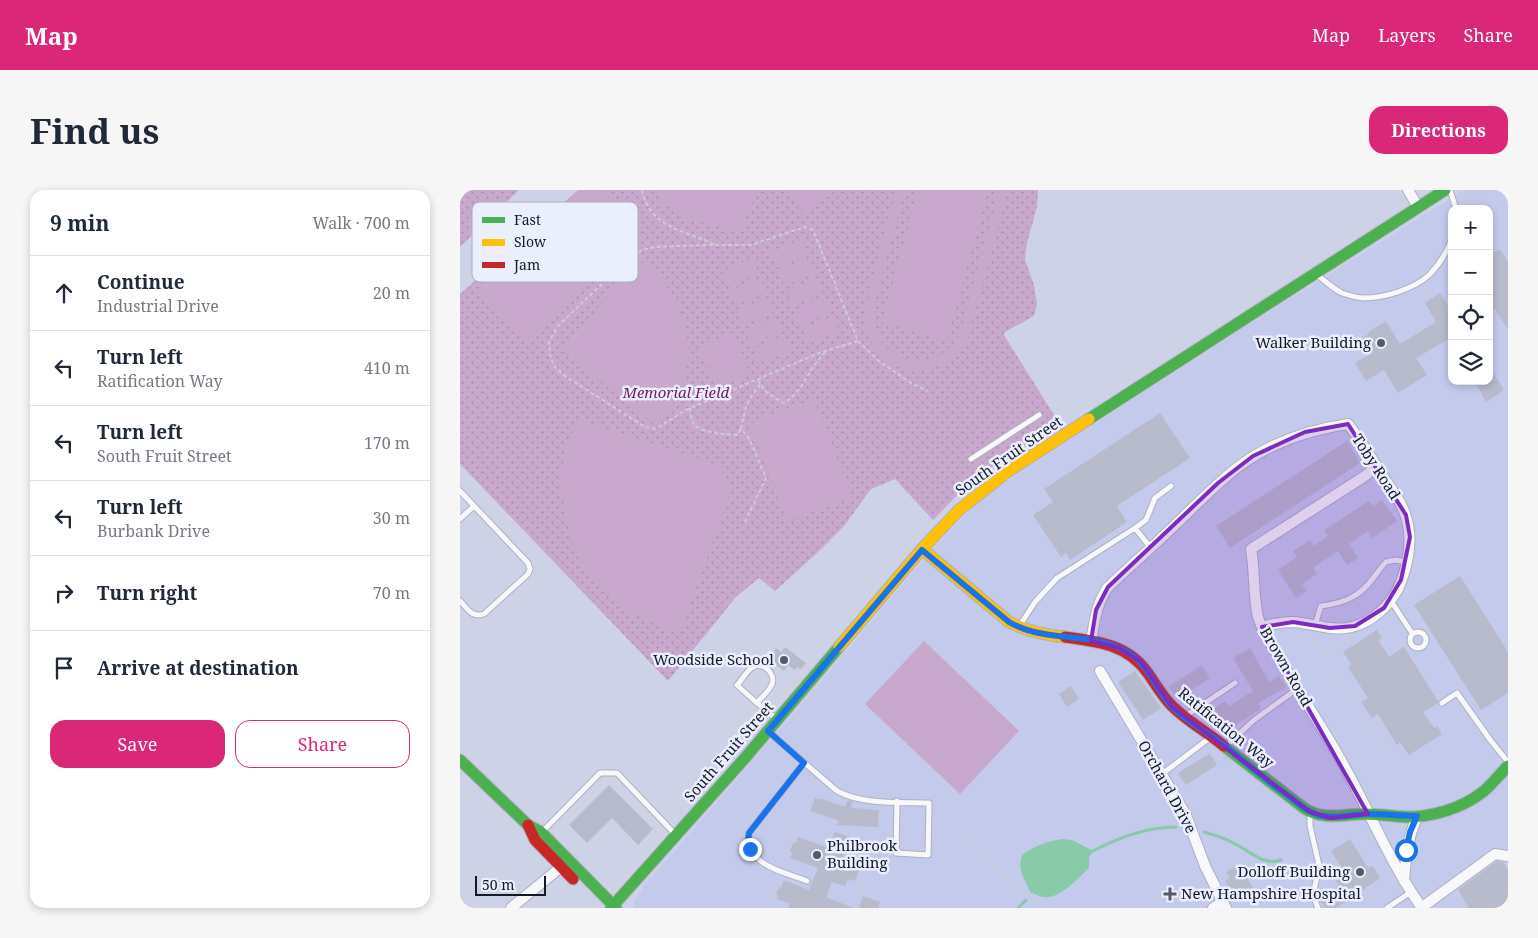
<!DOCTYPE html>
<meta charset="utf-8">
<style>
:root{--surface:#fff;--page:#f6f6f7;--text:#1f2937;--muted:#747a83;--line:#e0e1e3;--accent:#db2777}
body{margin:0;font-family:"Noto Serif",serif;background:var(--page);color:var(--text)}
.controls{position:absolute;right:15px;top:15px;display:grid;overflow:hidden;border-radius:10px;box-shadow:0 2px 8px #0003}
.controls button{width:45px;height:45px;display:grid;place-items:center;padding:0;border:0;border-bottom:1px solid var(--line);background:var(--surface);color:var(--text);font:25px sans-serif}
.scale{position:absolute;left:15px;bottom:12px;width:71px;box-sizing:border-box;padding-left:5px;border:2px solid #161926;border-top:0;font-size:14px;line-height:18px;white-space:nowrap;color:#161926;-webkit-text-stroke:4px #eaeefd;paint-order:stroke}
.stop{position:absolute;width:15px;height:15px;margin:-11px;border:4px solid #1a73e8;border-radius:50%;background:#fff}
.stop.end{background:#1a73e8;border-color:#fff;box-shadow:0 1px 5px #0008}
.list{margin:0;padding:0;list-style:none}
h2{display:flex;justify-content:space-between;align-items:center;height:65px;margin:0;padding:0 20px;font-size:21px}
h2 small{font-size:16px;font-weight:400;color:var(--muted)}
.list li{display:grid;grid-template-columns:32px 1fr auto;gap:15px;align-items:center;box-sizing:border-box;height:75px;padding:0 20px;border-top:1px solid var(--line)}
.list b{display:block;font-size:19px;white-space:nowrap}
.list p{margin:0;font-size:16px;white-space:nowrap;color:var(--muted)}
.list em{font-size:16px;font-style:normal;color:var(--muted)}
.actions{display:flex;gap:10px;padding:15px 20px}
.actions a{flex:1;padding:11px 0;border:1px solid var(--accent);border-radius:15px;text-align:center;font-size:18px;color:var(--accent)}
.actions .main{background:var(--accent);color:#fff}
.icon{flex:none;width:28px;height:28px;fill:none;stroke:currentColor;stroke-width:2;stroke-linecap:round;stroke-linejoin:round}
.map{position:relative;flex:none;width:1048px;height:718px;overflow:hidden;border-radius:15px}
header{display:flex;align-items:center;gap:30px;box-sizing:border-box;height:70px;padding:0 25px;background:var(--accent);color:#fff}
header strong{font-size:24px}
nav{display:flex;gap:28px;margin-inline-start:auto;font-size:18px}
.intro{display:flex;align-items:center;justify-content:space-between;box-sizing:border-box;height:120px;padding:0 30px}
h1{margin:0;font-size:35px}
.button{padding:12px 22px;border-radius:15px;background:var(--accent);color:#fff;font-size:18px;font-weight:700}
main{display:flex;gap:30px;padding:0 30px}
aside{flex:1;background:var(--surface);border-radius:15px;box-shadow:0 2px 8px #0003}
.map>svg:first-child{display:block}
</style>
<header>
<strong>Map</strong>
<nav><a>Map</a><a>Layers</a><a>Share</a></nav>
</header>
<div class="intro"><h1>Find us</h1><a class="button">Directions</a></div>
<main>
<aside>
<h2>9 min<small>Walk · 700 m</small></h2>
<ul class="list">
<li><svg class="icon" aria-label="ahead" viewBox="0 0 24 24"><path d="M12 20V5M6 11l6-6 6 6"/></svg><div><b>Continue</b><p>Industrial Drive</p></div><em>20 m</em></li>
<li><svg class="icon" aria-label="left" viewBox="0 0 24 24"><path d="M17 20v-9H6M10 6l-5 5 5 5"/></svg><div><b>Turn left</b><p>Ratification Way</p></div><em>410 m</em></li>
<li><svg class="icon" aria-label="left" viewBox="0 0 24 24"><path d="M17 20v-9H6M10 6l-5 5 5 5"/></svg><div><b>Turn left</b><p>South Fruit Street</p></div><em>170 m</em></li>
<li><svg class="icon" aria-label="left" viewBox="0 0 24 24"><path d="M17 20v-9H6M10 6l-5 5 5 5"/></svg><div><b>Turn left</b><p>Burbank Drive</p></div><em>30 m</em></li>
<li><svg class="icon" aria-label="right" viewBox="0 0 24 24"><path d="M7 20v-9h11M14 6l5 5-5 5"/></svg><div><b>Turn right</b></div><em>70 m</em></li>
<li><svg class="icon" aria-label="arrive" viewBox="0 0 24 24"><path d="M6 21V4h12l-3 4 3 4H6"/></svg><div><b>Arrive at destination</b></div></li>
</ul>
<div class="actions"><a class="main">Save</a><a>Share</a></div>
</aside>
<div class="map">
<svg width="1048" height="718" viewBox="0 0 1048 718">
<defs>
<pattern id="grass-dots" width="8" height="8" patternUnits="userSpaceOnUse" patternTransform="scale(1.25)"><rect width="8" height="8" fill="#c8a8cc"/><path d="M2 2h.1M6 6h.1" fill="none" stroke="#ab90af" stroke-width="1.8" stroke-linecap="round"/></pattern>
</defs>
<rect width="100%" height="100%" fill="#ced2e6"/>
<path fill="#c3caec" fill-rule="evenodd" d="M1004,0H1048V718H173L174,711L185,695L342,514L458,376L511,318L528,303L776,143ZM992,19H1029V191H992Z"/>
<path fill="url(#grass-dots)" d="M0,0H59L0,57Z
M118,0H578L577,17L567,53L565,70L574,95L577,114L574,126L545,142L544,145L599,233L512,290L473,330L435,289L411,299L384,336L358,362L315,401L299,388L276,407L208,491L0,274V104Z"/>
<path fill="#c8a8cc" d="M124,0H141L180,43L65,151L17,99Z
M198,0H294L293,11L280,42L229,29L202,14Z
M326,0H376L344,25Z
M436,0H445L414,115C407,170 473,192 500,143L539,0H548L508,148C475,206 395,178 406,113Z
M458,0H523L528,1L487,151L422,133Z
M342,49L348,64L317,77L311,62Z
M293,68L299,83L268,96L262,81Z
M350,68L356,83L324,96L318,81Z
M179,70C217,96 238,144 224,190C219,208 207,221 196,235L101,160Z
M301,88L307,103L275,115L269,101Z
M358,88L363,103L332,115L326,101Z
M309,107L314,122L283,135L277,120Z
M365,107L371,122L340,135L334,120Z
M373,126L379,141L348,154L342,139Z
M316,127L322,142L291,154L285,139Z
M274,143L290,184L256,198L239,157Z
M324,146L330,161L299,173L293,159Z
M354,209L392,307L327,332L289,234Z
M118,229L258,275L272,298L220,444L169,422L138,395L115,363L106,329L100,289L105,260Z
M464,451L559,541L500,604L405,514Z"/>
<path fill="#89caa9" d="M602,649L612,650L633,661L629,667V678C617,689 597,713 579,706C578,705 572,703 571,703C569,700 567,695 566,692C560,682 559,676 562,665C575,656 587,651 602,649Z"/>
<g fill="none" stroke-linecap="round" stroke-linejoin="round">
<path stroke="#89caa9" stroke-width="3" d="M744,642C755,645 767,649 777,655C791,662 804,676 821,670
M631,662C657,648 687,637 716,637
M558,718L566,710"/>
</g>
<path fill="#b8bbcc" d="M1040,59L1048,72V140L1035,119L1029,122V65Z
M980,103L992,122V147L956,168L967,185L938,203L924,180L906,191L895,173L910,164L900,149L909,144L908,142L926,131L940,154L976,132L965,113Z
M1034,184L1044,200L1026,212L1017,195L1019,194L1018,191H1029V187Z
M700,223L730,268L657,316L667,332L610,370L606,363L601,367L573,325L593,312L584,299Z
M887,251L900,273L770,358L756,336Z
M922,310L937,331L912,348L908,341L889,354L898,368L887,375L878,361L853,378L857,384L842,394L847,401L836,408L818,380L837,367L833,361L850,350L854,356L868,346L864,340L909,311L913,316Z
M1000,386L1048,462V503L1021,520L954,415Z
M917,440L922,448L918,450L929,467L944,457L978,511V513L963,522L974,538L977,536L982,544L949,565L940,552L937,555L918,524L912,528L901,512L908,508L888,477L892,475L883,462Z
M325,457L346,473L340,480L338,477L335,480L328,475L324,481L308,468L316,458L321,462Z
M790,458L809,492L819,486L826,497L798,513L802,518L764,543L754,528L758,525L754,518L765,511L769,516L793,501L773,468Z
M742,475L750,488L718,509L708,497Z
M675,481L701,518L683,530L658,492Z
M611,496L619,509L607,517L599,504Z
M750,563L757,575L726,595L718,583Z
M149,595L193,639L178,655L152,628L127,653L109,635Z
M355,608L360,610V608L385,617L388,610L392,611L391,617L393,618L419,620L418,637L377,635L379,631L350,621Z
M375,642L390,647L382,668L401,674L395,691L388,689L385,696L372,692L366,707L393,718H328L330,714L317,709L318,705L316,704L319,697L321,698L324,690L349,700L358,678L330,668L333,662L330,661L333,653H336L338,647L369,658Z
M890,649L908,678L913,676L920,688L876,718H865L859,708L879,695L876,691L886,685L871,661Z
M1037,671L1043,672L1048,680V718H1009L998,700Z
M779,675L796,703L784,710L781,705L776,708L765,691L770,688L766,682Z
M403,706L420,712L418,718H399Z"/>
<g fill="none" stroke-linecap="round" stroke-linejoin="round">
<g stroke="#aeb0c0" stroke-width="7">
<path id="lane" d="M990,0L996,19
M856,84C864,90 873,99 882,103C888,105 897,108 904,108C924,108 954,99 969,85C979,75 987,62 992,49
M511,269L579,225
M0,301L68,373L70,379L68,384L24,424C12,428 8,419 0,411
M0,329L14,316
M675,338L686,330L695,308L711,296
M931,411L952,443
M560,435L575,412L597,388L675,338L690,357
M855,435L861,416C884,413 900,407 914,387C918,382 921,377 926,372L935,370L947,372
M950 450a8 8 0 1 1 16 0a8 8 0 1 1-16 0Z
M297,513C301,508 310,500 312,494C316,484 303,471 293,477C287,480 282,490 277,495C290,507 303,519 317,529
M982,513L997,503L1031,551L1048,572
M727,525L775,493
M310,543L377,601C403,615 440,612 469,613L468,665L436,663L437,611
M766,556L794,530L837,499
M344,573L289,643C284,675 324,682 347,691
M702,584L751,547
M850,625V636L859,675L853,706L858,718
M83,641L140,583H157L214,643
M927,718L951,702"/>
</g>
<g stroke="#aeb0c0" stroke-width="12">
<path id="street" d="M948,0L958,17
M917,276L905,286L791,359C795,380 793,406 798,427C802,441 811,454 819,467C837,500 859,532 878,565C907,615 928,670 962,718
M631,451C635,430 636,414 648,397C672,374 696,354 719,331C738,313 757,293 778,277C811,252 848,240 888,234C901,251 913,270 924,288C932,300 941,311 945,324C954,348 948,377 938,399C929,416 912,432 892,437C872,442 853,433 832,432C821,432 812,434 802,437
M640,481L726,625L745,676L766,718
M944,691C946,666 947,650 957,627
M51,718L101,677
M753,718L763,712
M961,718L1035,664L1048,666"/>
</g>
<g stroke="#aeb0c0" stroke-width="13">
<path id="fast" d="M629,229L985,0
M764,556L844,618C863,631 883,624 904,624C918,624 932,626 946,627C973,627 1003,618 1024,601C1033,593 1040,584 1048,576
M0,570L68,635L81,642L156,718
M151,718L285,568L379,457"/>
</g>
<g stroke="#aeb0c0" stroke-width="13">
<path id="slow" d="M462,359L549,432C567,441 585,445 605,447
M379,457L462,359L499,320L547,282L629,229"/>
</g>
<g stroke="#aeb0c0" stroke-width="13">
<path id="jam" d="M605,447C636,451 667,454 687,482C695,493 702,506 712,516C727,531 747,542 764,556
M68,635L75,650L113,689"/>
</g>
<path stroke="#cbcdd3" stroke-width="2" stroke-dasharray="4 2.5" stroke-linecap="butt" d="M182,0C190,38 223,40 254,54
M965,97L971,108
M398,151L359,163L228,219L195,239L185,237L105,186L94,176L90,165L89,152L98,136L169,68L185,59L196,57L249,55H291L345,37L353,40L398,151L419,171L451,193L468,201
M298,190L305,201L323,213C339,204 344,191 353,177C357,171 362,166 366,161
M230,218C231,223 230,229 234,234C240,243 266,244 277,245L281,239
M527,313L542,333
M285,332L306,288L290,250L281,239C285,219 286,210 301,194
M803,371L836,424
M850,444L927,567
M863,465L893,447
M1025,526C1040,528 1040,532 1048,543
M317,620C341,637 331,651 323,675
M474,651L506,652L582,718
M318,689L312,706L313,714L319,718
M995,705L1003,718
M396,718L395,711L420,653L423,650H429"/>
<use href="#lane" stroke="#f8f8fb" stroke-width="5"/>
<use href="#street" stroke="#f8f8fb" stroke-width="10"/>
<use href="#fast" stroke="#4caf50" stroke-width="11"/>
<use href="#slow" stroke="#ffc107" stroke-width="11"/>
<use href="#jam" stroke="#c62828" stroke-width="11"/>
</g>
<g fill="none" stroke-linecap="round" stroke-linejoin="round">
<path stroke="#1a73e8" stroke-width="6" d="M290,659L288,652L289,643L344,573L308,541L462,360L549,432C586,454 634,440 670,464C690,477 696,500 712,517C727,532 748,543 764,555C786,573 807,591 830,607C840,615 850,624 863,626C878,629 893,624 908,624C924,624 941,626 957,626L950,642L946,660"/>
</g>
<path fill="#7b2cbf" fill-opacity="0.2" stroke="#7b2cbf" stroke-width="4" stroke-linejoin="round" d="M888,234L946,325L950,347L941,390L924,418L895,436L870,438L833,432L802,437L908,624L871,628L850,622L712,517L681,472L659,458L631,451L636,420L648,397L758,293L793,266L845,242Z"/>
<g fill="#565a69" stroke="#eaeefd" stroke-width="2">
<circle cx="921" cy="153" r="5"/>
<circle cx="324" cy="470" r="5"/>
<circle cx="357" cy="665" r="5"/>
<circle cx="900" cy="682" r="5"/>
<path d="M707.5 696.5h5v5h5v5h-5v5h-5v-5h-5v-5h5z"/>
</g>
<g text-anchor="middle" stroke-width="5" stroke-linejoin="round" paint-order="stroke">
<g font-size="15" fill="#161926" stroke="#eaeefd" text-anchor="end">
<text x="911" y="158">Walker Building</text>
<text x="314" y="475">Woodside School</text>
<text x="367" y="661" text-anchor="start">Philbrook<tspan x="367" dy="17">Building</tspan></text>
<text x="890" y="687">Dolloff Building</text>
<text x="721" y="709" text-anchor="start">New Hampshire Hospital</text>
</g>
<g font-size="15" font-style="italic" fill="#741a66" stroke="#eaeefd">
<text x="216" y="208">Memorial Field</text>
</g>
<g font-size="15" fill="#161926" stroke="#eaeefd">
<text transform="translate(549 266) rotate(-35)" y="5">South Fruit Street</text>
<text transform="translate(916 277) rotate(57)" y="5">Toby Road</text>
<text transform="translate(826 477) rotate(60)" y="5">Brown Road</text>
<text transform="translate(766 538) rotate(39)" y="5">Ratification Way</text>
<text transform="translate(269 562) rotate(-49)" y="5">South Fruit Street</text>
<text transform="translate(707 597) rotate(61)" y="5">Orchard Drive</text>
</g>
</g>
<rect x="12" y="12" width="166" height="80" rx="8" fill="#eaeefd" stroke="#aaaebc" stroke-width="1"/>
<rect x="22" y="27" width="23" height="6" fill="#4caf50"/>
<rect x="22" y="49" width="23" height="7" fill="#ffc107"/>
<rect x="22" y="72" width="23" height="6" fill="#c62828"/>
<g font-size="14" fill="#161926">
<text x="54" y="35">Fast</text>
<text x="54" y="57">Slow</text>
<text x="54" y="80">Jam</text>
</g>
</svg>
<div class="controls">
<button>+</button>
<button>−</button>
<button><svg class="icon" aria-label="locate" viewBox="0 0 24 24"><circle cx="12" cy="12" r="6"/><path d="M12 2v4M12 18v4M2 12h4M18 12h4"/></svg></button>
<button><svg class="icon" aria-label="layers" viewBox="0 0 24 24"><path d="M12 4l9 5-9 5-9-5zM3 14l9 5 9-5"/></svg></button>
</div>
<div class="scale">50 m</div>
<div class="stop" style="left:946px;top:660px"></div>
<div class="stop end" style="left:290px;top:659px"></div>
</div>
</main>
